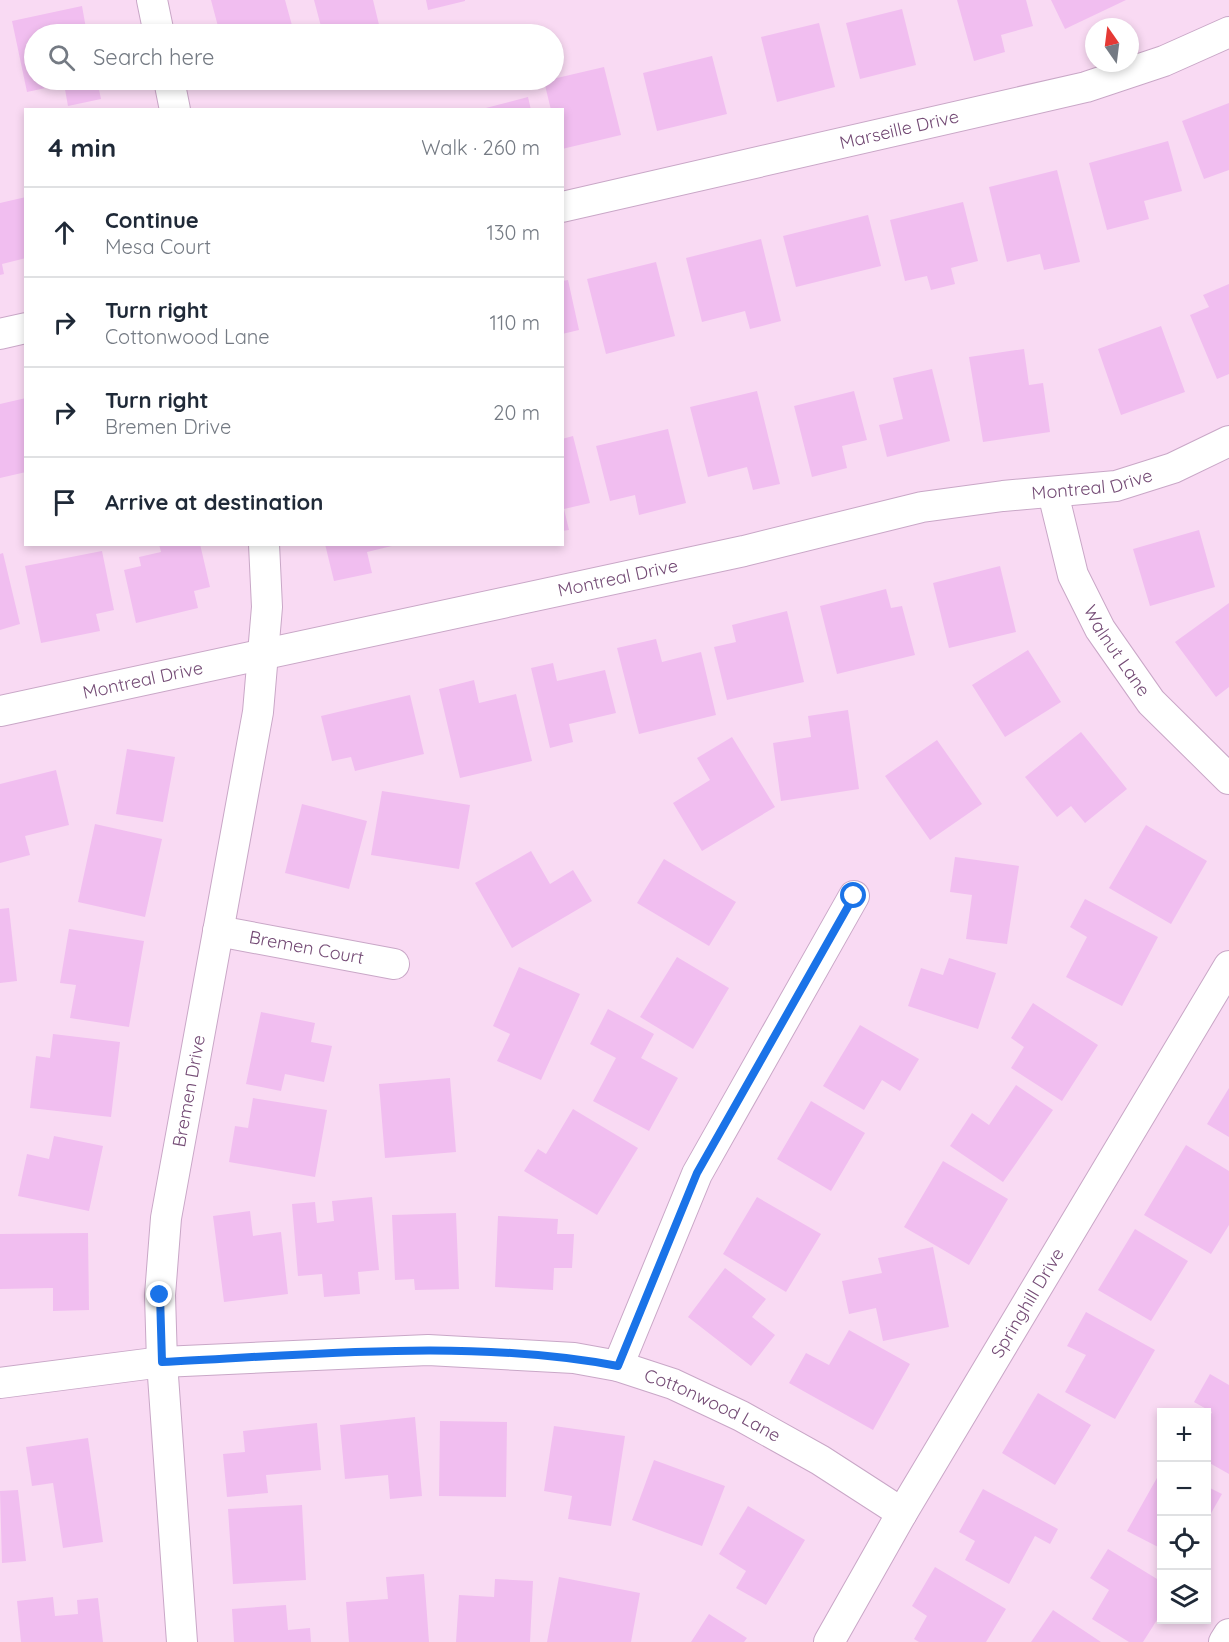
<!DOCTYPE html>
<meta charset="utf-8">
<style>
:root{--surface:#fff;--page:#f6f6f7;--text:#1f2937;--muted:#747a83;--line:#e0e1e3}
body{margin:0;font-family:Quicksand,sans-serif;background:var(--page);color:var(--text)}
.controls{position:absolute;right:18px;bottom:18px;display:grid;overflow:hidden;border-radius:0px;box-shadow:0 3px 9px #0003}
.controls button{width:54px;height:54px;display:grid;place-items:center;padding:0;border:0;border-bottom:2px solid var(--line);background:var(--surface);color:var(--text);font:30px sans-serif}
.compass{position:absolute;left:1085px;top:18px;width:54px;height:54px;border-radius:50%;background:var(--surface);box-shadow:0 3px 9px #0003;rotate:346deg}
.stop{position:absolute;width:18px;height:18px;margin:-14px;border:4px solid #1a73e8;border-radius:50%;background:#fff}
.stop.end{background:#1a73e8;border-color:#fff;box-shadow:0 2px 6px #0008}
.list{margin:0;padding:0;list-style:none}
h2{display:flex;justify-content:space-between;align-items:center;height:78px;margin:0;padding:0 24px;font-size:26px}
h2 small{font-size:20px;font-weight:400;color:var(--muted)}
.list li{display:grid;grid-template-columns:39px 1fr auto;gap:18px;align-items:center;box-sizing:border-box;height:90px;padding:0 24px;border-top:2px solid var(--line)}
.list b{display:block;font-size:22px;white-space:nowrap}
.list p{margin:0;font-size:20px;white-space:nowrap;color:var(--muted)}
.list em{font-size:20px;font-style:normal;color:var(--muted)}
.icon{flex:none;width:33px;height:33px;fill:none;stroke:currentColor;stroke-width:2;stroke-linecap:round;stroke-linejoin:round}
.map{position:relative;flex:none;width:1229px;height:1642px;overflow:hidden}
.search{position:absolute;background:var(--surface);box-shadow:0 3px 9px #0003;left:24px;top:24px;width:540px;height:66px;display:flex;align-items:center;gap:15px;box-sizing:border-box;padding:0 21px;border-radius:33px;color:var(--muted);font-size:22px}
.panel{position:absolute;background:var(--surface);box-shadow:0 3px 9px #0003;left:24px;top:108px;width:540px;height:438px;border-radius:0px}
.map>svg:first-child{display:block}
</style>
<div class="map">
<svg width="1229" height="1642" viewBox="0 0 1229 1642">
<rect width="100%" height="100%" fill="#fce6f7"/>
<path fill="#f9daf3" fill-rule="evenodd" d="M0,0H1229V1642H0ZM1094,27H1130V63H1094ZM34,34H554V80H34ZM26,110H562V544H26ZM1162,1412H1206V1620H1162Z"/>
<path fill="#f1bef0" d="M211,0H285L293,29L270,34H220Z
M314,0H373L381,33L374,34H323Z
M426,0H465V1L428,10Z
M957,0H1026L1033,26L1001,35L1005,52L974,61Z
M1051,0H1126L1065,29Z
M82,6L87,34H34V80H97L101,99L68,106L64,84L27,92L12,21Z
M902,9L916,65L860,79L846,23Z
M819,23L835,87L777,102L761,37Z
M712,56L727,114L657,131L643,73Z
M604,67L621,135L562,149V110H551L544,81Z
M528,97L531,110H482V109Z
M1229,103V170L1204,179L1182,121Z
M1168,141L1182,191L1144,201L1149,219L1107,230L1089,163Z
M1057,170L1080,262L1044,270L1040,254L1007,262L989,187Z
M26,197V258L2,264L4,274L0,275V203Z
M963,202L978,261L951,268L955,284L931,290L927,276L905,281L890,220Z
M868,215L881,266L796,287L783,236Z
M761,239L781,321L750,329L745,311L702,322L686,258Z
M656,262L675,336L606,354L587,279Z
M568,280L579,330L562,334V281Z
M1229,284V374L1217,379L1190,315L1209,307L1203,295Z
M1161,326L1185,392L1121,415L1098,349Z
M1024,349L1029,385L1043,383L1050,432L983,442L969,357Z
M932,369L950,441L887,457L879,425L903,419L893,378Z
M757,391L780,484L753,490L747,467L708,477L690,407Z
M854,391L867,440L842,446L847,468L812,477L794,406Z
M26,398V472L0,478V404Z
M668,429L686,503L639,515L635,495L610,501L596,446Z
M573,436L590,503L564,509L569,530L562,531V439Z
M1199,530L1215,587L1150,606L1133,549Z
M159,544H200L210,587L194,591L198,608L136,623L124,570L141,566L139,557L161,552Z
M325,544H396V545L367,552L372,573L334,581Z
M102,551L114,610L96,614L100,631L41,643L25,566Z
M3,553L20,624L0,630V554Z
M1000,566L1016,632L949,648L933,583Z
M886,589L891,608L902,606L915,655L837,674L820,606Z
M1229,603V687L1216,697L1175,642Z
M787,611L804,682L727,700L714,647L736,642L732,625Z
M656,639L662,662L701,652L716,715L639,734L617,648Z
M1028,650L1061,702L1005,737L972,685Z
M553,663L557,681L605,670L616,713L569,724L573,742L550,748L531,668Z
M474,680L479,703L516,694L532,761L460,778L439,689Z
M410,695L424,754L355,771L351,757L332,761L321,716Z
M848,710L859,789L781,801L773,743L811,737L808,716Z
M1081,732L1127,789L1085,823L1071,806L1057,817L1025,777Z
M732,737L775,807L702,851L673,803L710,780L697,758Z
M937,740L982,804L930,840L885,776Z
M127,749L175,757L163,822L116,814Z
M56,770L69,825L25,836L30,855L0,863V784Z
M382,791L470,805L459,869L371,855Z
M302,804L367,821L349,889L285,873Z
M95,824L162,839L145,917L78,902Z
M1146,825L1207,861L1171,924L1109,888Z
M531,851L550,884L573,870L592,901L512,948L475,883Z
M955,857L1019,866L1007,944L966,939L972,895L950,892Z
M664,859L736,902L709,946L637,903Z
M1085,899L1158,937L1122,1006L1066,977L1087,937L1070,927Z
M9,908L17,981L0,983V909Z
M69,929L144,941L129,1027L70,1018L76,985L60,983Z
M677,957L729,988L693,1049L640,1017Z
M949,958L996,973L978,1029L908,1006L921,968L943,975Z
M519,967L580,994L541,1080L497,1061L510,1034L493,1026Z
M1033,1003L1098,1045L1062,1101L1011,1068L1024,1047L1011,1038Z
M608,1009L654,1034L641,1058L678,1078L649,1131L593,1101L616,1058L590,1044Z
M261,1012L315,1023L311,1042L332,1046L324,1082L285,1074L281,1091L246,1084Z
M860,1025L919,1059L900,1091L882,1080L864,1110L823,1086Z
M53,1034L120,1042L111,1117L30,1108L36,1056L50,1058Z
M450,1078L456,1152L385,1158L379,1084Z
M1016,1085L1053,1110L1003,1182L950,1146L972,1113L989,1125Z
M1229,1088V1137L1207,1124Z
M253,1098L327,1110L315,1177L229,1162L235,1126L248,1128Z
M811,1101L865,1133L831,1191L777,1159Z
M573,1109L638,1148L597,1215L524,1171L538,1149L546,1154Z
M54,1136L103,1146L89,1211L18,1196L27,1154L49,1159Z
M1186,1145L1229,1171V1225L1211,1254L1144,1215Z
M943,1161L1008,1199L969,1265L904,1227Z
M372,1197L379,1270L358,1272L360,1294L324,1297L322,1274L298,1276L292,1204L315,1202L317,1223L334,1221L332,1201Z
M757,1197L821,1234L786,1292L723,1254Z
M250,1211L253,1236L281,1232L288,1294L224,1302L213,1216Z
M456,1213L459,1289L415,1290L414,1279L395,1280L392,1215Z
M498,1216L558,1219L557,1234H574L572,1268H554L553,1290L495,1287Z
M1135,1229L1188,1261L1151,1321L1098,1290Z
M88,1233L89,1310L53,1311V1288L0,1289V1234Z
M933,1247L949,1327L883,1341L876,1308L849,1314L842,1281L882,1273L878,1258Z
M725,1268L766,1299L752,1317L775,1335L751,1366L688,1317Z
M1086,1312L1155,1350L1115,1419L1065,1392L1086,1355L1067,1346Z
M849,1330L910,1364L873,1430L789,1383L806,1353L829,1365Z
M1210,1374L1229,1385V1474L1206,1461V1423L1212,1412L1194,1402Z
M1038,1393L1091,1425L1055,1485L1002,1453Z
M415,1417L422,1496L390,1499L388,1475L345,1479L340,1425Z
M440,1421L507,1422L506,1497L439,1496Z
M317,1423L321,1470L266,1475L268,1493L227,1497L223,1454L245,1452L243,1431Z
M554,1426L625,1436L611,1526L568,1519L572,1496L544,1491Z
M88,1438L103,1542L63,1548L53,1483L32,1486L26,1447Z
M654,1460L725,1486L702,1546L632,1520Z
M1162,1469V1549L1127,1531Z
M1206,1486L1222,1494L1206,1522Z
M983,1489L1058,1529L1050,1544L1035,1536L1009,1584L965,1560L975,1541L959,1532Z
M18,1490L26,1561L2,1563L0,1491Z
M302,1505L306,1580L233,1584L228,1509Z
M748,1506L805,1540L766,1605L736,1588L746,1571L719,1554Z
M1108,1549L1162,1582V1612L1143,1642H1129L1092,1619L1109,1590L1090,1578Z
M935,1567L1006,1609L986,1642H919L914,1639L927,1616L912,1606Z
M424,1574L429,1642H349L346,1602L388,1599L386,1577Z
M559,1577L640,1593L631,1642H547Z
M495,1579L533,1581L530,1642H456L459,1595L494,1597Z
M53,1597L55,1616L78,1614L77,1600L98,1598L103,1642H21L17,1601Z
M286,1605L288,1630L310,1628L311,1642H234L232,1609Z
M1053,1610L1101,1642H1031Z
M709,1614L747,1638L744,1642H691Z"/>
<g fill="none" stroke-linecap="round" stroke-linejoin="round">
<g stroke="#c9a7c7" stroke-width="32">
<g id="street">
<path d="M152,0L159,34"/>
<path d="M169,80L175,110"/>
<path id="s1" d="M562,207L1086,87L1164,61L1229,32"/>
<path d="M0,334L26,328"/>
<path id="s2" d="M1053,493L1073,575L1100,629L1151,702L1229,779"/>
<path id="s3" d="M0,711L744,551L922,507L1003,496L1116,486L1173,468L1229,441"/>
<path id="s4" d="M218,931L394,964"/>
<path d="M618,1366L697,1174L854,896"/>
<path id="s5" d="M0,1383L162,1362L428,1350L574,1358L618,1366L673,1384L741,1416L820,1460L902,1513"/>
<path id="s6" d="M182,1642L162,1362L160,1295L166,1218L258,712L267,607L264,544"/>
<path id="s7" d="M829,1642L902,1513L1229,966"/>
<path d="M1224,1642L1229,1634"/>
</g>
</g>
<use href="#street" stroke="#fff" stroke-width="30"/>
</g>
<g fill="none" stroke-linecap="round" stroke-linejoin="round">
<path stroke="#1a73e8" stroke-width="8" d="M160,1295L162,1362C310,1355 471,1338 618,1366L697,1173L854,896"/>
</g>
<g text-anchor="middle" stroke-width="6" stroke-linejoin="round" paint-order="stroke">
<g font-size="18" fill="#744b75" stroke="#ffecfb">
<text dy="6" stroke="none"><textPath href="#s1" startOffset="346">Marseille Drive</textPath></text>
<text dy="6" stroke="none"><textPath href="#s3" startOffset="1116">Montreal Drive</textPath></text>
<text dy="6" stroke="none"><textPath href="#s3" startOffset="632">Montreal Drive</textPath></text>
<text dy="6" stroke="none"><textPath href="#s2" startOffset="172">Walnut Lane</textPath></text>
<text dy="6" stroke="none"><textPath href="#s3" startOffset="146">Montreal Drive</textPath></text>
<text dy="6" stroke="none"><textPath href="#s4" startOffset="90">Bremen Court</textPath></text>
<text dy="6" stroke="none"><textPath href="#s6" startOffset="554">Bremen Drive</textPath></text>
<text dy="6" stroke="none"><textPath href="#s7" startOffset="393">Springhill Drive</textPath></text>
<text dy="6" stroke="none"><textPath href="#s5" startOffset="723">Cottonwood Lane</textPath></text>
</g>
</g>
</svg>
<div class="controls">
<button>+</button>
<button>−</button>
<button><svg class="icon" aria-label="locate" viewBox="0 0 24 24"><circle cx="12" cy="12" r="6"/><path d="M12 2v4M12 18v4M2 12h4M18 12h4"/></svg></button>
<button><svg class="icon" aria-label="layers" viewBox="0 0 24 24"><path d="M12 4l9 5-9 5-9-5zM3 14l9 5 9-5"/></svg></button>
</div>
<svg class="compass" viewBox="-18 -18 36 36"><path d="M0-13l5 13h-10z" fill="#e53935"/><path d="M0 13l5-13h-10z" fill="#747a83"/></svg>
<div class="stop" style="left:854px;top:896px"></div>
<div class="stop end" style="left:160px;top:1295px"></div>
<div class="search"><svg class="icon" aria-label="search" viewBox="0 0 24 24"><circle cx="10" cy="10" r="6"/><path d="M15 15l6 6"/></svg>Search here</div>
<section class="panel">
<h2>4 min<small>Walk · 260 m</small></h2>
<ul class="list">
<li><svg class="icon" aria-label="ahead" viewBox="0 0 24 24"><path d="M12 20V5M6 11l6-6 6 6"/></svg><div><b>Continue</b><p>Mesa Court</p></div><em>130 m</em></li>
<li><svg class="icon" aria-label="right" viewBox="0 0 24 24"><path d="M7 20v-9h11M14 6l5 5-5 5"/></svg><div><b>Turn right</b><p>Cottonwood Lane</p></div><em>110 m</em></li>
<li><svg class="icon" aria-label="right" viewBox="0 0 24 24"><path d="M7 20v-9h11M14 6l5 5-5 5"/></svg><div><b>Turn right</b><p>Bremen Drive</p></div><em>20 m</em></li>
<li><svg class="icon" aria-label="arrive" viewBox="0 0 24 24"><path d="M6 21V4h12l-3 4 3 4H6"/></svg><div><b>Arrive at destination</b></div></li>
</ul>
</section>
</div>
